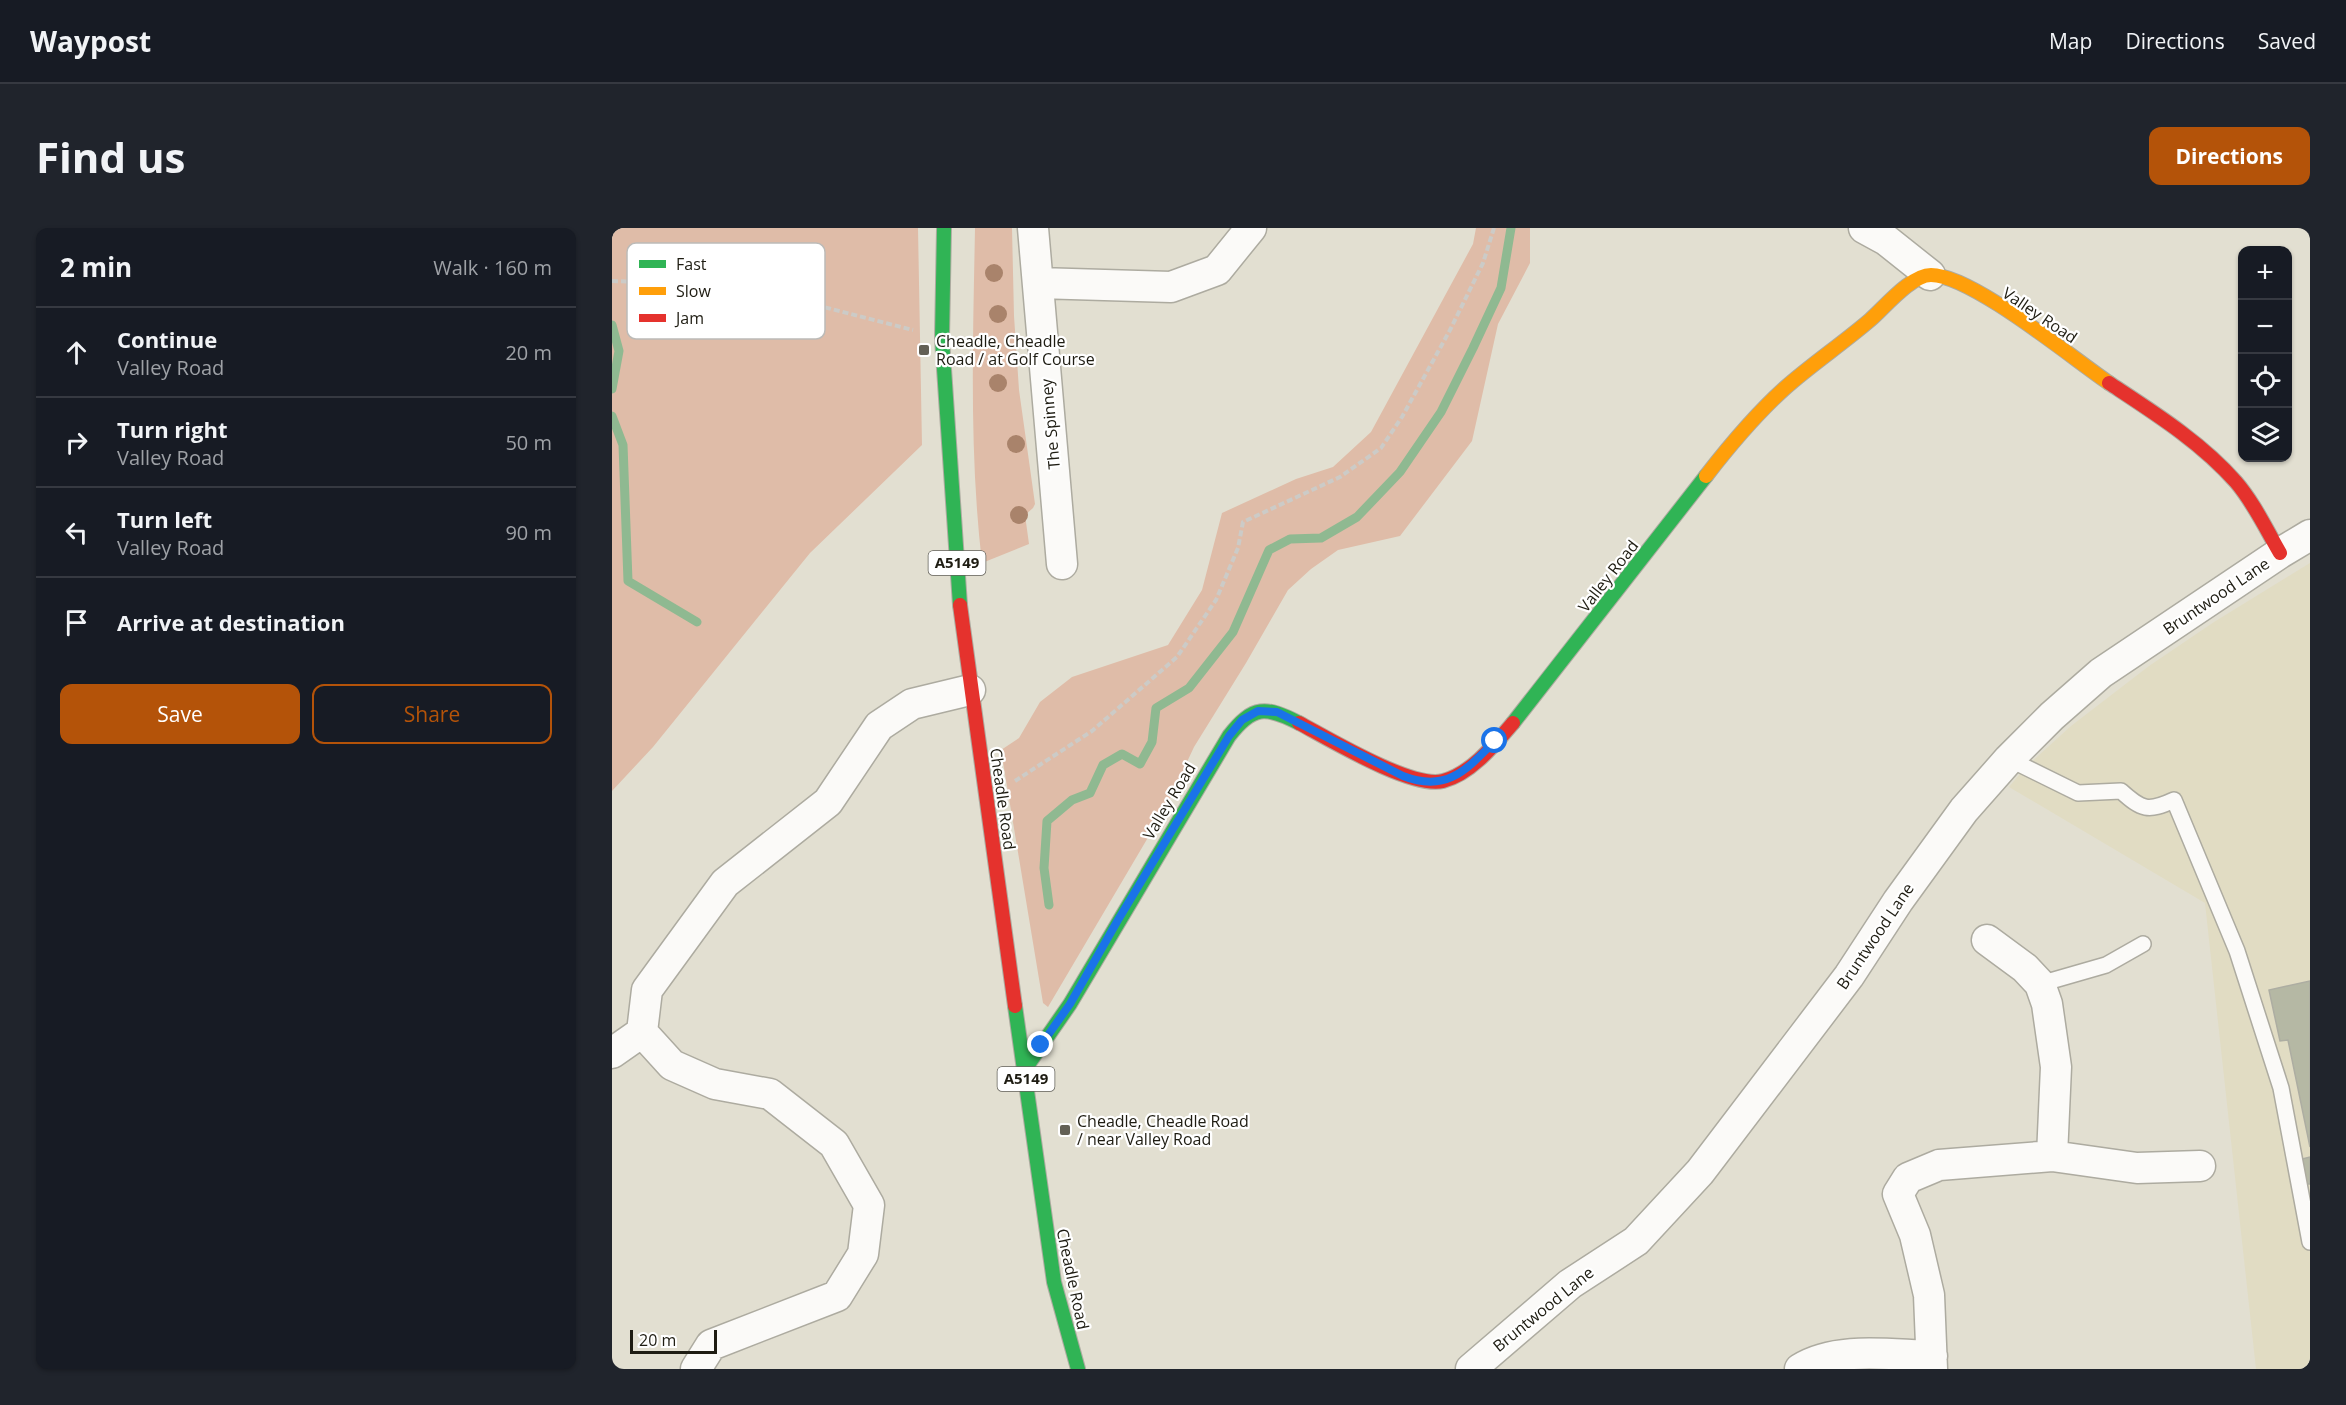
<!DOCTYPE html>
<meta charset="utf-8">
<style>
:root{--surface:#171b24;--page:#20242c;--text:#f1f3f6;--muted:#9ea1a6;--line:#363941;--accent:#b45309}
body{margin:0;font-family:"Open Sans",sans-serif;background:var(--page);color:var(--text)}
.controls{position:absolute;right:18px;top:18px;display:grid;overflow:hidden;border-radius:12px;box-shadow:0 2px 4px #0004}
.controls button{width:54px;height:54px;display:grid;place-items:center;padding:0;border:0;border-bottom:2px solid var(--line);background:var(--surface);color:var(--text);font:30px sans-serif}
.scale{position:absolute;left:18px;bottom:15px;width:87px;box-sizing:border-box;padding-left:6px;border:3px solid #1e1c12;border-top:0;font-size:16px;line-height:21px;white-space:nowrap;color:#1e1c12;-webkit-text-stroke:4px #fff;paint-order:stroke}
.stop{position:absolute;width:18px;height:18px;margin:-14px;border:4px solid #1a73e8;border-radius:50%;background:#fff}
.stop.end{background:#1a73e8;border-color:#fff;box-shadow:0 2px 6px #0008}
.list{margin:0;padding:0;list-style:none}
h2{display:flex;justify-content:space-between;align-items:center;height:78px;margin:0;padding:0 24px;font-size:26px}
h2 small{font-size:20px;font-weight:400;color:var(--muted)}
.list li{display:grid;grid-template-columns:39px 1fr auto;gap:18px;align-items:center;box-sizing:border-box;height:90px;padding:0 24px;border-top:2px solid var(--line)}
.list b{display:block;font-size:22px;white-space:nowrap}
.list p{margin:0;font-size:20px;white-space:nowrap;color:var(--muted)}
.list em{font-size:20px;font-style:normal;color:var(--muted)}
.actions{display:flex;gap:12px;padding:18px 24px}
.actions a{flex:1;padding:14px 0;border:2px solid var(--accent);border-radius:12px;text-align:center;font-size:21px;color:var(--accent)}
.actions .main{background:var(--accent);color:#fff}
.icon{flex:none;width:33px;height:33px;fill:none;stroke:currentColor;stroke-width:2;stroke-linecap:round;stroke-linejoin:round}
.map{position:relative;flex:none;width:1698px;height:1141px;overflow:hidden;border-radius:12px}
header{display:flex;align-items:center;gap:36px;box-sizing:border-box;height:84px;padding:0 30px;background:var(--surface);border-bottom:2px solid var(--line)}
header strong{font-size:28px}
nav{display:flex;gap:33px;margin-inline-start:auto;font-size:21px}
.intro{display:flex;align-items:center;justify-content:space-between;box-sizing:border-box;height:144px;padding:0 36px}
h1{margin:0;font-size:42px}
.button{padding:15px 27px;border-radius:12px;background:var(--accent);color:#fff;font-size:21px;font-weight:700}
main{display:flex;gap:36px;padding:0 36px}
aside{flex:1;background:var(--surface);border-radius:12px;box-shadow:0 2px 4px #0004}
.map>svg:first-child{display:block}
</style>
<header>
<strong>Waypost</strong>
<nav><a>Map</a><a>Directions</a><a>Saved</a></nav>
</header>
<div class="intro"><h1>Find us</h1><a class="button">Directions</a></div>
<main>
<aside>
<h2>2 min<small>Walk · 160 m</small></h2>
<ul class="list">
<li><svg class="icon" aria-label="ahead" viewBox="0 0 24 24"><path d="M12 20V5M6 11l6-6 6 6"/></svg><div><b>Continue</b><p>Valley Road</p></div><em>20 m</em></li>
<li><svg class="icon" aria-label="right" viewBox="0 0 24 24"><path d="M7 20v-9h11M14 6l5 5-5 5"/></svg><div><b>Turn right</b><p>Valley Road</p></div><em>50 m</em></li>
<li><svg class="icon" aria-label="left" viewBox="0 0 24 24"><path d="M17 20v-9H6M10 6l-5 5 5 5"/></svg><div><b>Turn left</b><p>Valley Road</p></div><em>90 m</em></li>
<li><svg class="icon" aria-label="arrive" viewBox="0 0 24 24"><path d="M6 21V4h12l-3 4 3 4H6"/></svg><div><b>Arrive at destination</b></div></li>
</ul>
<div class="actions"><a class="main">Save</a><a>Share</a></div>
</aside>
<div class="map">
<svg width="1698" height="1141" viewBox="0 0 1698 1141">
<rect width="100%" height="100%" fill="#e2dfd1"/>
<path fill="#e1dcc3" d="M1698,335V1141H1644L1593,675L1397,559L1413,540L1459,498L1537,438L1602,394Z"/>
<path fill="#dfbca8" d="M0,0H306L310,217L198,325L41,519L0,563Z
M363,0H400L402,88L407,162L423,276L421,280L413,287L417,316L370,335C357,224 361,111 363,0Z
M864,0H918V35L886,96L860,213L788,308L726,322L699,341L676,362L634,435L582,519L554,579L436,779L431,775L389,522L407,510L428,474L460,449L556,417L590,362L610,285L684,251L721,239L759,204L861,16Z"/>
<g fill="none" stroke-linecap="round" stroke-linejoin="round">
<path stroke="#8fb991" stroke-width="9" d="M0,97L7,123L0,161
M0,188L11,217L16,353L85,394
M437,677L432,640L435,593L460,572L478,565L491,537L510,526L528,536L540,514L544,480L577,460L621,404L657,322L678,311L709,310L745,289L788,244L829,184L861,120L889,60L899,0"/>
</g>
<path fill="#b5b8a4" stroke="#adada2" stroke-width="1.5" d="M1698,753V919L1676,812L1668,813L1657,762Z
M1698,929V956H1695L1690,931Z"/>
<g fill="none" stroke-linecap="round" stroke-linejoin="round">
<g stroke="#adaba0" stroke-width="18">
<path id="lane" d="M1397,531L1466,565L1509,563C1530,582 1536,584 1562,572L1625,723L1669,860L1698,1014
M1428,756L1494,737L1531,716"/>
</g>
<g stroke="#adaba0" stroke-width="33">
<path id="street" d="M421,0L450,336
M1252,0L1274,12L1318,47
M426,55L559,59L605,42L639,0
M1375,712L1413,740L1428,756L1435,776L1444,839L1440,928
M0,825L30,804
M84,1141L99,1117L225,1068L251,1026L257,977L222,916L158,866L103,856L60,837L30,804L35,762L113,655L216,574L267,498L300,476L358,462
M859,1141L958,1056L1024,1013L1088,944L1237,748L1286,673L1352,582L1397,531L1440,488L1489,445L1668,325L1698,307
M1188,1141C1225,1118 1278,1127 1320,1128
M1320,1141L1317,1067L1303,1007L1286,966L1296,950L1327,937L1440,928L1525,940L1588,938"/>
</g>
<g stroke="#adaba0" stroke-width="16">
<path id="fast" d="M332,0L330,111L348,377
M901,495L1094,248
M403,778L442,1054L466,1141
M413,841L458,776L617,508C641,477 654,478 687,495"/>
</g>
<g stroke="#adaba0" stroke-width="16">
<path id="slow" d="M1094,248C1118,217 1143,187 1173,160C1200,136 1230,116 1258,92C1273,79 1299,47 1319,47C1360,47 1460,130 1497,155"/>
</g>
<g stroke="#adaba0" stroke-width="16">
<path id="jam" d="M1497,155C1541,184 1589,214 1624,254C1642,275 1654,301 1668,325
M348,377L403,778
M687,495C717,511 800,561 831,553C859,546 883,516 901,495"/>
</g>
<path stroke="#cccbc7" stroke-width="4" stroke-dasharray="6 3" stroke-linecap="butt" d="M0,53L126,57L301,102
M403,553L480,503L565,429L604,372L626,320L631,294L728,249L769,220L790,189L838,102L871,35L882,0"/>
<use href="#lane" stroke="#fbfaf8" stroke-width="15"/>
<use href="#street" stroke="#fbfaf8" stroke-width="30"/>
<use href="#fast" stroke="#30b455" stroke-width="14"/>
<use href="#slow" stroke="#ff9f0a" stroke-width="14"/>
<use href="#jam" stroke="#e5322d" stroke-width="14"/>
</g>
<g fill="#a9836b">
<circle cx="382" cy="45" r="9"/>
<circle cx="386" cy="86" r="9"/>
<circle cx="386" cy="155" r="9"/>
<circle cx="404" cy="216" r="9"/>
<circle cx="407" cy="287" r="9"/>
</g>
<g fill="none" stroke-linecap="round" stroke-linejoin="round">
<path stroke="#1a73e8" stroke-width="8" d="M429,817L458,776L506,692L617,508L630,492L646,483L665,484L791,548C835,565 854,542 883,513"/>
</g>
<g fill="#636055" stroke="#fff" stroke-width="2">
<rect x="306" y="116" width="12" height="12" rx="3"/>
<rect x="447" y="896" width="12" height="12" rx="3"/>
</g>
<g text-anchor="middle" stroke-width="4.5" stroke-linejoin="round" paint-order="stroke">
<g fill="#fff" stroke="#626059" stroke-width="1.5">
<rect x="316.5" y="323" width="57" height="24" rx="4.5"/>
<rect x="385.5" y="839" width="57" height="24" rx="4.5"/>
</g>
<g font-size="15" font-weight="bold" fill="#1e1c12">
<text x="345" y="340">A5149</text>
<text x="414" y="856">A5149</text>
</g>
<g font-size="16" fill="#1e1c12" stroke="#fff">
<text transform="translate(1428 87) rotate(34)" y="6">Valley Road</text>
<text transform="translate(438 196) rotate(-95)" y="6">The Spinney</text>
<text transform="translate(996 348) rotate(-52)" y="6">Valley Road</text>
<text transform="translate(1604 368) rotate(-34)" y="6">Bruntwood Lane</text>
<text transform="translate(391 571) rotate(82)" y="6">Cheadle Road</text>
<text transform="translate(557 573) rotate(-59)" y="6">Valley Road</text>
<text transform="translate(1263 708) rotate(-56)" y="6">Bruntwood Lane</text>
<text transform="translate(461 1051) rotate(78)" y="6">Cheadle Road</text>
<text transform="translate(931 1081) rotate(-39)" y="6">Bruntwood Lane</text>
</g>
<g font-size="16" fill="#1e1c12" stroke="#fff" text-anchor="start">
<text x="324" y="119">Cheadle, Cheadle<tspan x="324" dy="18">Road / at Golf Course</tspan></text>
<text x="465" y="899">Cheadle, Cheadle Road<tspan x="465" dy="18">/ near Valley Road</tspan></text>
</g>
</g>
<rect x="15" y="15" width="198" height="96" rx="9" fill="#fff" stroke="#bcbbb8" stroke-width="1.5"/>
<rect x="27" y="32" width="27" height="8" fill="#30b455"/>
<rect x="27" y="59" width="27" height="8" fill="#ff9f0a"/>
<rect x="27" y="86" width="27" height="8" fill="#e5322d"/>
<g font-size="16" fill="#1e1c12">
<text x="64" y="42">Fast</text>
<text x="64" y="69">Slow</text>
<text x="64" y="96">Jam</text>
</g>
</svg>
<div class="controls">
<button>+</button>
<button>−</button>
<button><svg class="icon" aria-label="locate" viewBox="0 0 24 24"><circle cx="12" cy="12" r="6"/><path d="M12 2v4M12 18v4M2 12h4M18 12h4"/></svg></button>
<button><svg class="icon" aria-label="layers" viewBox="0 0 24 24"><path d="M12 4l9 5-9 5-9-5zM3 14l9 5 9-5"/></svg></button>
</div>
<div class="scale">20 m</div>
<div class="stop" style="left:883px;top:513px"></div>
<div class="stop end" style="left:429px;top:817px"></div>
</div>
</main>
